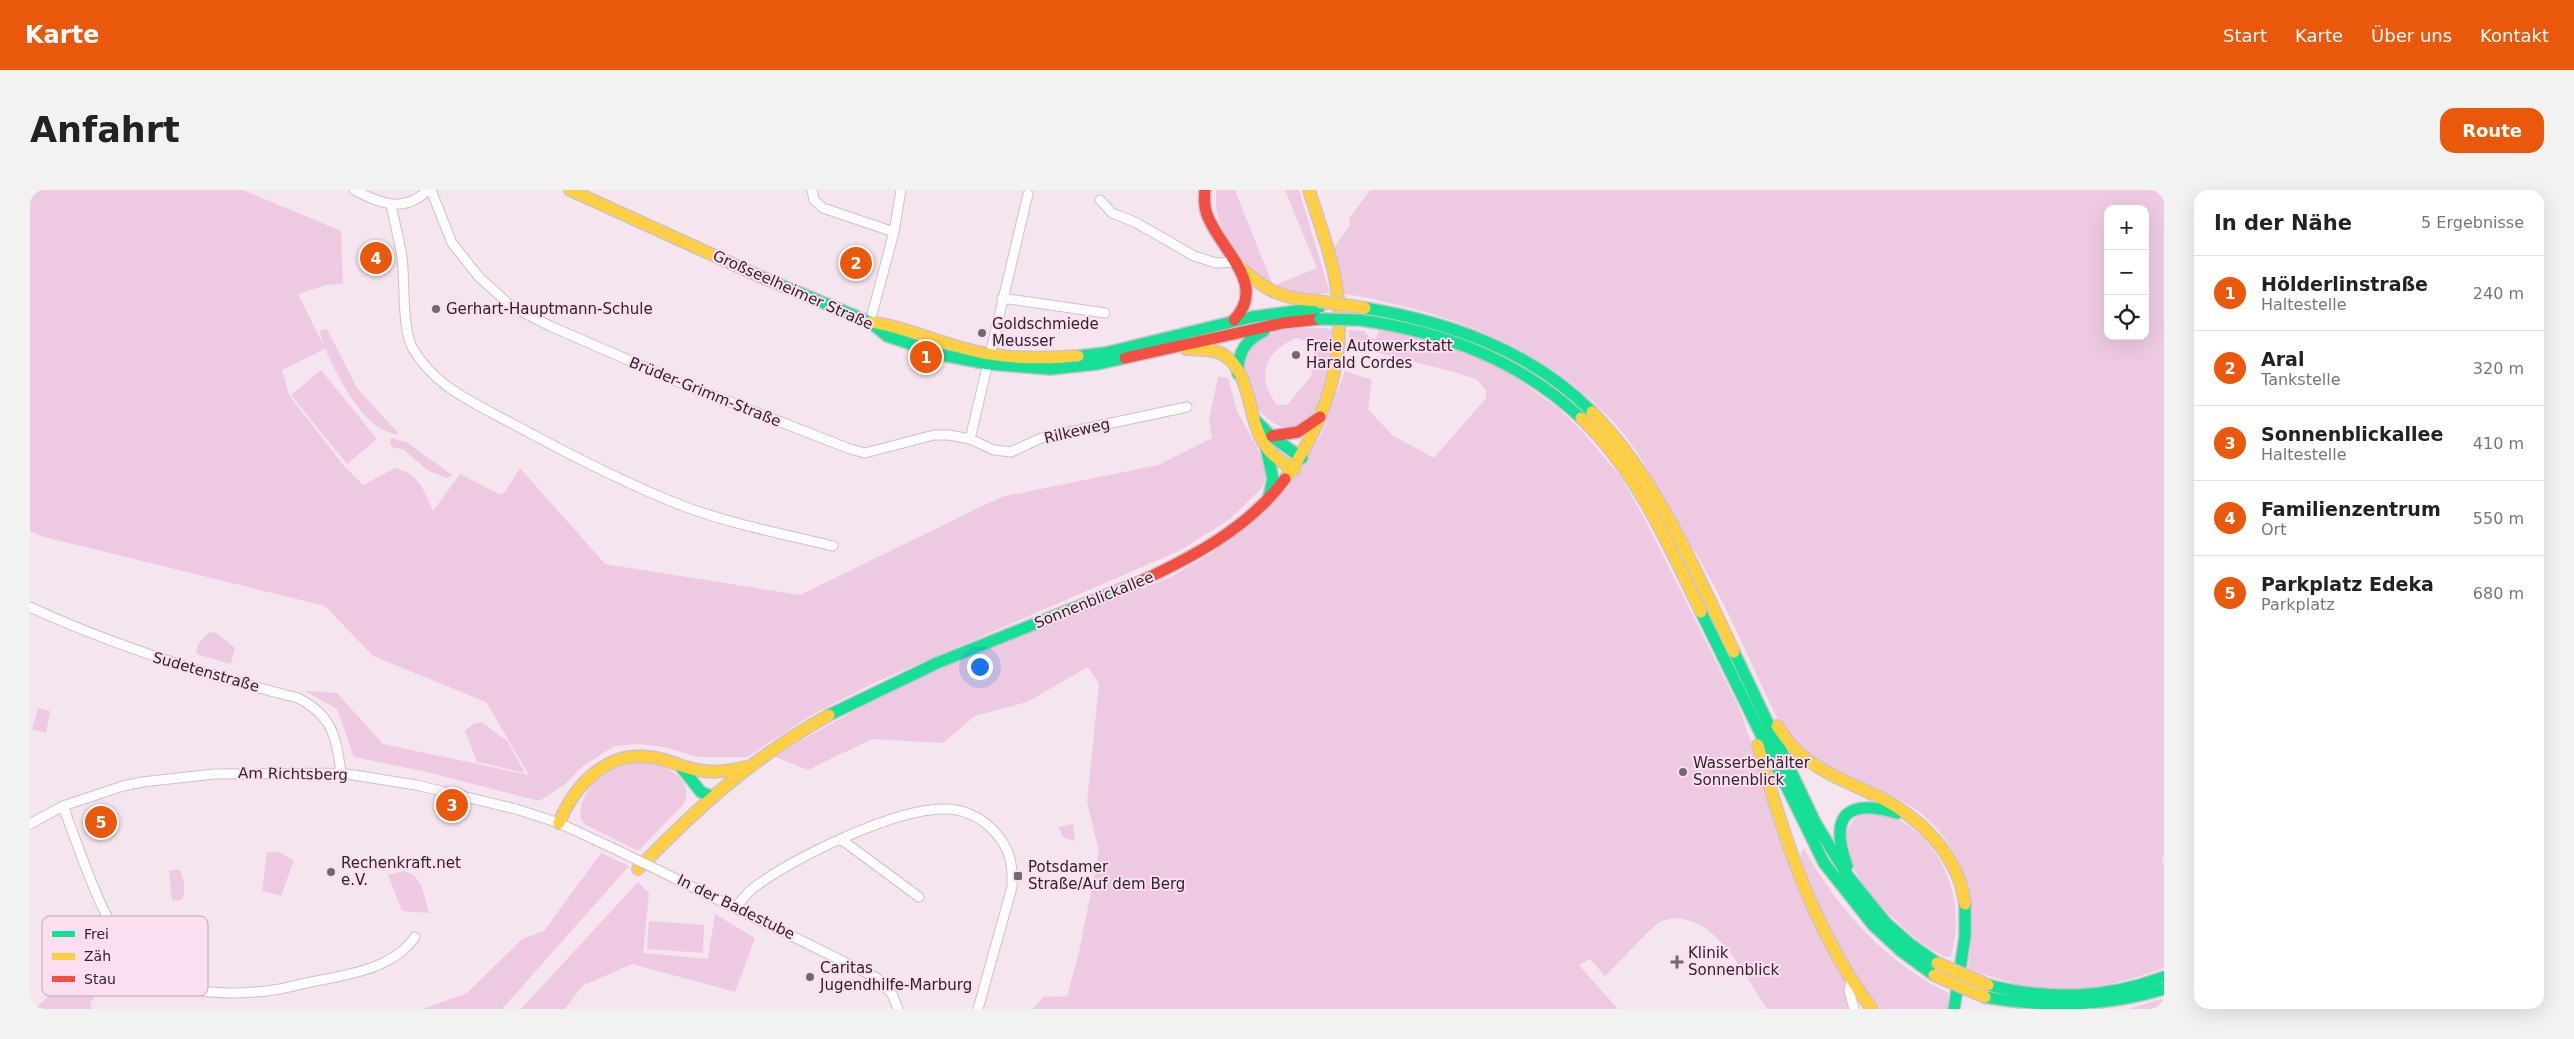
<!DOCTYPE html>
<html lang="de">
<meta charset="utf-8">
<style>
:root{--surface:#fff;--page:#f2f2f2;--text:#222;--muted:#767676;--line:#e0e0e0;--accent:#ea580c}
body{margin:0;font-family:"DejaVu Sans",sans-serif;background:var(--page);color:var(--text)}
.controls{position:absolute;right:15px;top:15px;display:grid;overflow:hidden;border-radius:10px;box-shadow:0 5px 20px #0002}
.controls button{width:45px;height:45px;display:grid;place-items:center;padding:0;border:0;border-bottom:1px solid var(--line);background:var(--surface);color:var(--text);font:25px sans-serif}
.you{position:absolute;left:949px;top:476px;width:18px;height:18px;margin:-12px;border:4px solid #fff;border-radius:50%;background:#1a73e8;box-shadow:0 0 0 8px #1a73e833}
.badge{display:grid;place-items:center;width:32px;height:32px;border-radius:50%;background:var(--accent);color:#fff;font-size:16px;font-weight:700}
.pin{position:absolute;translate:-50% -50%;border:2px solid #fff;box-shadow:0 1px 5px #0006}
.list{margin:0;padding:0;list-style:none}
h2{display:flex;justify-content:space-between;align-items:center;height:65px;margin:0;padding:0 20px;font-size:21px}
h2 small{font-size:16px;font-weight:400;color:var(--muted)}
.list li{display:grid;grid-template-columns:32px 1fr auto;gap:15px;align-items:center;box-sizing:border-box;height:75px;padding:0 20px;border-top:1px solid var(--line)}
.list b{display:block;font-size:19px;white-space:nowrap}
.list p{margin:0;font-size:16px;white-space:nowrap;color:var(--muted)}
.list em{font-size:16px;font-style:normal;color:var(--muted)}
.icon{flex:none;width:28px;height:28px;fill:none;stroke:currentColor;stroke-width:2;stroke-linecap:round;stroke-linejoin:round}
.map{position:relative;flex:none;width:2134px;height:819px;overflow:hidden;border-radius:15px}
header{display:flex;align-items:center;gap:30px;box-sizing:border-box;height:70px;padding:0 25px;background:var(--accent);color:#fff}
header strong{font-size:24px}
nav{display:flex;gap:28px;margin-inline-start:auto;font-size:18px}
.intro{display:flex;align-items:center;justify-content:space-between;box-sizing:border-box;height:120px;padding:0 30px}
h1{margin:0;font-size:35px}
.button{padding:12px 22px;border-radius:15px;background:var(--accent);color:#fff;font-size:18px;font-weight:700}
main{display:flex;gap:30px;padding:0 30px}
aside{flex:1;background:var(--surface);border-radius:15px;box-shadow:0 5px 20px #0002}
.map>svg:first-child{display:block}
</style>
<header>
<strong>Karte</strong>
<nav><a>Start</a><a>Karte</a><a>Über uns</a><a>Kontakt</a></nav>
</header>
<div class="intro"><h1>Anfahrt</h1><a class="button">Route</a></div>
<main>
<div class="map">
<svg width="2134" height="819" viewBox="0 0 2134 819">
<rect width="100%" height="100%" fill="#f5e5ef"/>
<path fill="#eecae2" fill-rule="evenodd" d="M0,0H213L311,41L313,94L296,95L268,104L293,155L290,140L297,139L327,198L369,244C334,243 308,186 295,159L252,180L259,205L314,276L333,295L365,278C389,284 394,300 403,321L430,284L471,305L475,302L490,278L575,374L770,405L971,307L1128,275L1182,248L1179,230L1188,186L1198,188L1207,221L1229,261L1237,285L1232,298L1200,329L1149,361L844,493L785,523L717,567H668L633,557L608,554L584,556L553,576L534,595L509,611L392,581L324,567L307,519L275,501L307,503L353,554L499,585L456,512L343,466L295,416L14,347L0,341Z
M1187,0H1205L1243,96L1287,78L1255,0H1269L1300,103C1284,104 1263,109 1247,101C1219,85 1178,34 1187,0Z
M1340,0H2134V665L2132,671L2134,675V778C2061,805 2012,806 1938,779C1940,763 1943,746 1942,729C1940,679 1914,631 1868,609C1813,582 1779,580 1745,524C1721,474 1700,422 1672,374C1666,362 1657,351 1650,339C1632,305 1616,272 1592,242C1535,174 1457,137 1373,116C1352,112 1335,106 1314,104L1304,57L1320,35L1319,29ZM2078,19H2115V146H2078Z
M1296,138L1304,140C1301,169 1300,208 1279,230C1246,266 1180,177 1236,146C1254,136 1276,139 1296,138ZM1266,148L1281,152L1285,158L1281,186L1257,215H1247C1225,187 1234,162 1266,148Z
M1319,140L1335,141L1339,147L1346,149L1349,140L1390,146L1444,163L1473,179L1528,218L1552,241L1591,287L1616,331L1710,520L1741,610L1819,795L1821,819H1737C1715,786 1680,712 1630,732C1622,736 1585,777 1575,786L1560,769L1549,775L1588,819H1003L1013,807L1037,806L1049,762L1069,662L1057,612L1069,494L1058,477L997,512L945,526L913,553L842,549L778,580L743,566L858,502L945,464L1141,387L1183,362L1239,316L1259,296L1292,243L1315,181L1342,190L1338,219L1362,245L1404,268L1456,208V200L1446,189L1424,182L1318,155Z
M291,180L347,249L317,274L261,205Z
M361,248L377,252L422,285L417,288L397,280L373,259L364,258L360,254Z
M179,442L186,443L205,458L201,474L166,464L168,454Z
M8,518L20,521L16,543L2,539Z
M452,532L478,552L495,583L447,572L435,541L443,534Z
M607,571C629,573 666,585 654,614L608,661L554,634L550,626C551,594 579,578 607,571Z
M1838,620C1905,630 1940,704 1921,766L1916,767C1880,752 1769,651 1838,620Z
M1043,634L1045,651L1034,648L1028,637Z
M1774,659C1809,721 1855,771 1918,803V819H1851L1822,781L1802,746L1770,673L1771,662Z
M237,662H248L264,670L251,706L232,701Z
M571,663L599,676L472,819H393L437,803L492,749L514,741Z
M150,680C154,690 157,700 151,710L142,711L139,680Z
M374,681C393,685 394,707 399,723L372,721L358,685Z
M608,692L619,703L613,763L678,769L685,724L725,748L705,802L602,774L552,796L535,819H491Z
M619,731L674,735L673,763L617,759Z
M65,766L78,779L60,815L62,819H4Z
M2134,808V819H2099Z"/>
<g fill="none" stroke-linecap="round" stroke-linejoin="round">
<g stroke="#cec1c9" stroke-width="11">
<path id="street" d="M324,0C350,13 373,24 398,0
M401,0L422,53L449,87L481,116L520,136L651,193L820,259L835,263L904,245H919L940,249L964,260L981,262L1011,248L1157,217
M782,0L784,10L793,18L864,42
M1070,10L1082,23L1105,32L1164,66L1186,73L1205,72
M361,15C365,33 369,50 372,67C375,90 372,138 382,157C403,196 446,214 483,234C538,264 594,293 653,316C701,334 753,344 803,356
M972,108L1075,123
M840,132L864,42L871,0
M940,249L998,4
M0,417C87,457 176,485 268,508C303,526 306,547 311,583
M33,616C52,665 78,756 122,784C155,805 199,805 236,801C251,800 266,795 281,792C317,785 363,779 385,747
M0,634L33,616L93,596L112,592L184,584L311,583L386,595L486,619L529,633L589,661
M812,650L889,707
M632,682L847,788L862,804L868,819
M705,717C711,712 715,705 721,700C759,669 866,618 915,619C933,619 950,627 962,639C980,657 983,673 982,697L948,819
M1821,792L1819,800L1824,819"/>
</g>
<g stroke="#cec1c9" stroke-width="14">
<path id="fast" d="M729,86L840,132L857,146L917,166L959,174L1020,179L1068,174L1095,168
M1335,118C1418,132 1501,160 1562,222
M1330,130C1414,142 1489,170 1551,228
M1048,166L1075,163L1222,127L1289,118
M1208,184C1207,164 1215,150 1234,141
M1226,231L1241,246L1272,268
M1236,257L1243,289L1239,306
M1671,422L1794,673L1843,735L1871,761L1904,785
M1704,462L1786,634L1818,686L1856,733L1880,754L1907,773
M799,525L907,473L1107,393
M651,577L671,602L683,607
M1817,676C1799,626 1816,608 1867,623
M1958,795C2019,810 2075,809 2134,787
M1955,807C2016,818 2075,817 2134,799
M1924,819L1935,746V714"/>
</g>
<g stroke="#cec1c9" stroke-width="14">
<path id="slow" d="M540,0L729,86
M1212,79C1238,102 1253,109 1288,111
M840,132C876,137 909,153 944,161C977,169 1014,169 1048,166
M1156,159C1168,160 1184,158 1194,165C1222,183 1217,229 1235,255C1241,266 1254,273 1264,280
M1562,222C1628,290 1664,378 1704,462
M1551,228C1607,281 1638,354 1671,422
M1255,289C1298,229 1319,162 1305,88C1299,58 1288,29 1279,0
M1747,536C1755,548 1763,559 1775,568C1797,585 1824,595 1849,607C1891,628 1929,666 1935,714
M1728,555C1754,649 1783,740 1842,819
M529,633C545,594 579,558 626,568C642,571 657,580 674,581C688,583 702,580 716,577
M608,679C670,615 721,569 799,525"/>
</g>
<g stroke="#cec1c9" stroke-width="14">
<path id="jam" d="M1175,0C1174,9 1174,18 1178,27C1192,61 1238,95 1204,130
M1095,168L1253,133L1290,129
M1242,246L1268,242L1290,227
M1107,393C1161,368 1219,338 1255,289"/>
</g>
<use href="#street" stroke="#fefbfd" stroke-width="9"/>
<use href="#fast" stroke="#16e098" stroke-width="11"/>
<use href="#slow" stroke="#ffcf43" stroke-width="11"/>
<use href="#jam" stroke="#f24e42" stroke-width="11"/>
<g stroke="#cec1c9" stroke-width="11" stroke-linecap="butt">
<path id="street-bridge" d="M589,661L632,682"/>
</g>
<g stroke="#cec1c9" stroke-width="14" stroke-linecap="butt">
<path id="fast-bridge" d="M1290,129L1330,130"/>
</g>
<g stroke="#cec1c9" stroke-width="14" stroke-linecap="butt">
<path id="slow-bridge" d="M1288,111L1335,118
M1907,773L1958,795
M1904,785L1955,807"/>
</g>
<use href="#street-bridge" stroke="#fefbfd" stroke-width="9"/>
<use href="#fast-bridge" stroke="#16e098" stroke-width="11"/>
<use href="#slow-bridge" stroke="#ffcf43" stroke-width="11"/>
</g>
<g fill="#746870" stroke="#fcdef1" stroke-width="2">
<circle cx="406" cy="119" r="5"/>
<circle cx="952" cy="143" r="5"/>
<circle cx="1266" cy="165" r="5"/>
<circle cx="1653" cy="582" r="5"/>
<circle cx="301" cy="682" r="5"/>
<rect x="983" y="681" width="10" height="10" rx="2.5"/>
<path d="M1644.5 764.5h5v5h5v5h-5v5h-5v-5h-5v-5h5z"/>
<circle cx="780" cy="787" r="5"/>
</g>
<g text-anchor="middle" stroke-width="4" stroke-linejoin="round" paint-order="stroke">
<g font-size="15" fill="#2f242b" stroke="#fcdef1">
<text transform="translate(763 100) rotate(24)" y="5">Großseelheimer Straße</text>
<text transform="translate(675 202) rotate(22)" y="5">Brüder-Grimm-Straße</text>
<text transform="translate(1047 241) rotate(-13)" y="5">Rilkeweg</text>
<text transform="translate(1064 410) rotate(-22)" y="5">Sonnenblickallee</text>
<text transform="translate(176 482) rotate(16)" y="5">Sudetenstraße</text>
<text transform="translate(263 584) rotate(1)" y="5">Am Richtsberg</text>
<text transform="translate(706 717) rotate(26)" y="5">In der Badestube</text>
</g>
<g font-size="15" fill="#2f242b" stroke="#fcdef1" text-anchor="start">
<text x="416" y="124">Gerhart-Hauptmann-Schule</text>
<text x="962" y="139">Goldschmiede<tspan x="962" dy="17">Meusser</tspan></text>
<text x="1276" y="161">Freie Autowerkstatt<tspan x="1276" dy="17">Harald Cordes</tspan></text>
<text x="1663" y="578">Wasserbehälter<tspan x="1663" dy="17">Sonnenblick</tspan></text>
<text x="311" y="678">Rechenkraft.net<tspan x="311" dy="17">e.V.</tspan></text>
<text x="998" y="682">Potsdamer<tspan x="998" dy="17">Straße/Auf dem Berg</tspan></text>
<text x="1658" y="768">Klinik<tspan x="1658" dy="17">Sonnenblick</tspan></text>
<text x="790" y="783">Caritas<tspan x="790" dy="17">Jugendhilfe-Marburg</tspan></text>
</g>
</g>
<rect x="12" y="726" width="166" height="80" rx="8" fill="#fcdef1" stroke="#bea6b6" stroke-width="1"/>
<rect x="22" y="741" width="23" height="6" fill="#16e098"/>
<rect x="22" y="763" width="23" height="7" fill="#ffcf43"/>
<rect x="22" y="786" width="23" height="6" fill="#f24e42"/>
<g font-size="14" fill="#2f242b">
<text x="54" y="749">Frei</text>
<text x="54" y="771">Zäh</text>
<text x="54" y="794">Stau</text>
</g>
</svg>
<div class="controls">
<button>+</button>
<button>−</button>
<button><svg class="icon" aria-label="locate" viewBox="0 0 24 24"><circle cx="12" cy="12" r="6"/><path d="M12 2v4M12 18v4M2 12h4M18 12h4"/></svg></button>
</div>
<div class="you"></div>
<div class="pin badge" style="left:896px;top:167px">1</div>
<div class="pin badge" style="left:826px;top:73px">2</div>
<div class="pin badge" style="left:422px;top:615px">3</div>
<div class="pin badge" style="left:346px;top:68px">4</div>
<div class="pin badge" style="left:71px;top:632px">5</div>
</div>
<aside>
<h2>In der Nähe<small>5 Ergebnisse</small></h2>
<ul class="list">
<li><span class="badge">1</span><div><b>Hölderlinstraße</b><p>Haltestelle</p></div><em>240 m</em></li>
<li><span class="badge">2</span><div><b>Aral</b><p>Tankstelle</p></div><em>320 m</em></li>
<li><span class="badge">3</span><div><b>Sonnenblickallee</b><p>Haltestelle</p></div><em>410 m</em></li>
<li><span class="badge">4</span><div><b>Familienzentrum</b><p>Ort</p></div><em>550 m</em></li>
<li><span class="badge">5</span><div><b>Parkplatz Edeka</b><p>Parkplatz</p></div><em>680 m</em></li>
</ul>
</aside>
</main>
